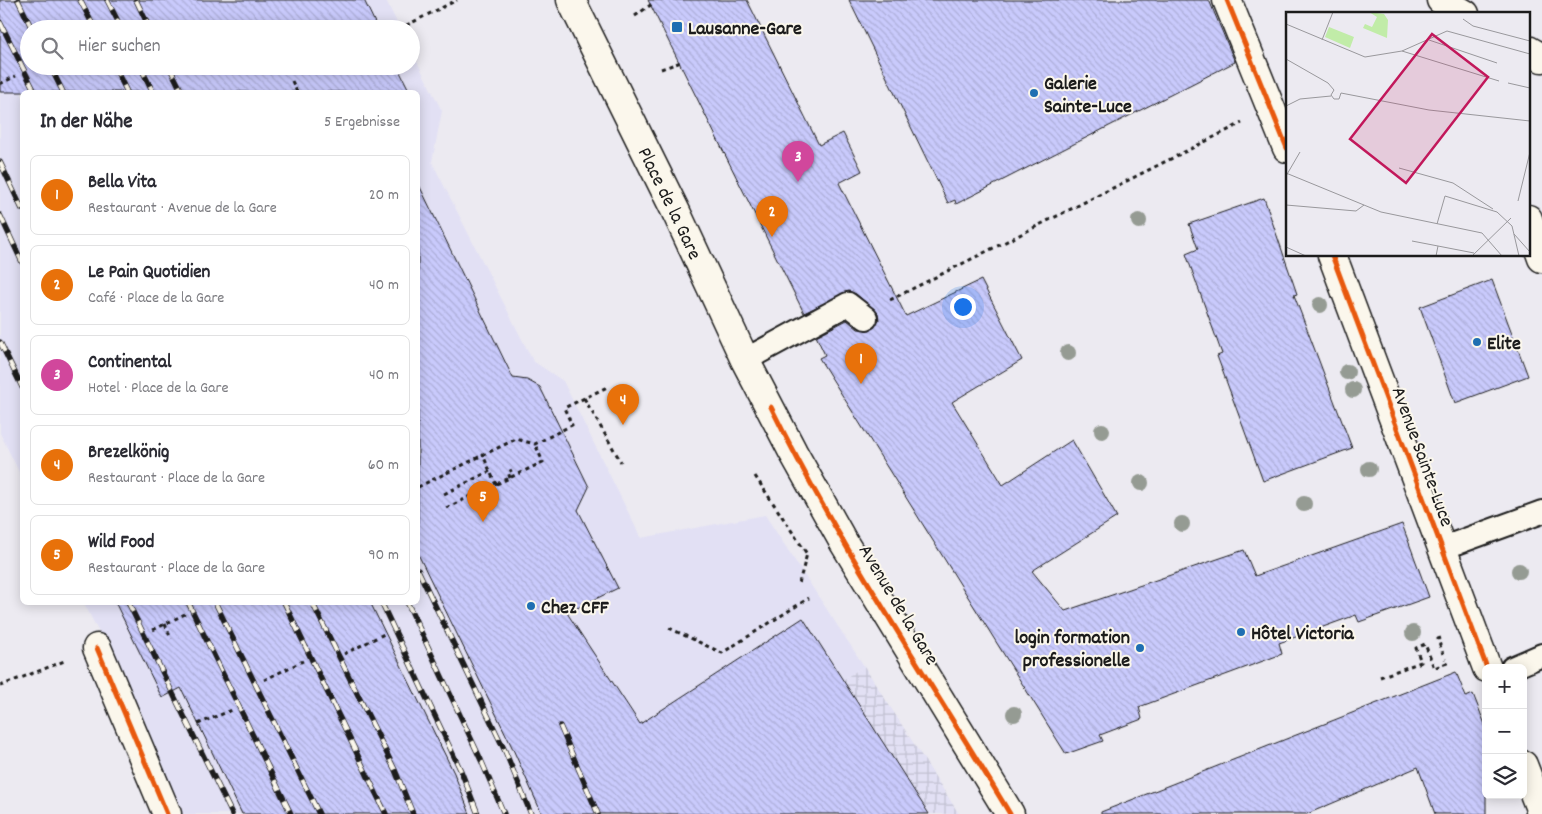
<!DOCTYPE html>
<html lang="de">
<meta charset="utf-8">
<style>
:root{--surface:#fff;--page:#f2f2f3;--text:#2b2b33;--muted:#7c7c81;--line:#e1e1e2;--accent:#111827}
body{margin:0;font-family:Dekko,sans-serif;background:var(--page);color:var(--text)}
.controls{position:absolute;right:15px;bottom:15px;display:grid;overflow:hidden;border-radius:8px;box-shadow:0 2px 12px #0003}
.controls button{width:45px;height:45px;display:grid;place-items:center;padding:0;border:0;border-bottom:1px solid var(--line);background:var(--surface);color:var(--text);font:25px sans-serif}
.you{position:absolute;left:962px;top:306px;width:18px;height:18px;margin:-12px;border:4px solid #fff;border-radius:50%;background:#1a73e8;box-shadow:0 0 0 8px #1a73e833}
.badge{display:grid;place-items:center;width:32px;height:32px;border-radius:50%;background:var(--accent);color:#fff;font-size:16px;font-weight:700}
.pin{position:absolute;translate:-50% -41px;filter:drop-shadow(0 1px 2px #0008)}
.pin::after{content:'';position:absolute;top:26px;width:18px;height:15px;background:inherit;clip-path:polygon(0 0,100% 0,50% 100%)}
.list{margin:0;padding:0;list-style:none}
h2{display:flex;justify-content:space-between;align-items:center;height:65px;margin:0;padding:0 20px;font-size:21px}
h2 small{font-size:16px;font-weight:400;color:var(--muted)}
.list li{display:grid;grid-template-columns:32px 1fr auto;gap:15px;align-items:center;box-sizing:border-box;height:80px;margin:0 10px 10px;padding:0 10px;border:1px solid var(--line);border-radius:8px}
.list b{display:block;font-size:19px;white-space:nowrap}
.list p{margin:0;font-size:16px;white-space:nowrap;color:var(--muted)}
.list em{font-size:16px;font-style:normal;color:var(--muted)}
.icon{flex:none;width:28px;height:28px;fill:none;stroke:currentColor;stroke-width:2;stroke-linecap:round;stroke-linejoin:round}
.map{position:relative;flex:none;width:1542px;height:814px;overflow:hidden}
.search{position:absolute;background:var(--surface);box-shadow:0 2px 12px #0003;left:20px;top:20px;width:400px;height:55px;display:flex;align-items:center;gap:12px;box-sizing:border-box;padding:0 18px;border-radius:28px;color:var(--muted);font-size:19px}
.panel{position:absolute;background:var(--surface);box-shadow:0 2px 12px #0003;left:20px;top:90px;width:400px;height:515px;border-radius:8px}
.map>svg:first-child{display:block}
</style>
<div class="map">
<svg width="1542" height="814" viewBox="0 0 1542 814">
<defs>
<pattern id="industrial-grid" width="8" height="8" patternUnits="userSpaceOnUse" patternTransform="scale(1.25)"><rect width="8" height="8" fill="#e2e0f4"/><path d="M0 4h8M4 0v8" fill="none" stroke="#c1c0d1"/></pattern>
<pattern id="building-back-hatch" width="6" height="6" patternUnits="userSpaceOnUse" patternTransform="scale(1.25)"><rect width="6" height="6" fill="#c9cafc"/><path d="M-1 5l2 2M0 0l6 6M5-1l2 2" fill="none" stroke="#acadd7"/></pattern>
</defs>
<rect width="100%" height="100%" fill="#eceaf1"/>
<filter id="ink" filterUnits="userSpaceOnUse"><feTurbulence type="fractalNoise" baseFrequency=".02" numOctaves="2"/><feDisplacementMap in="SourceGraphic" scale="10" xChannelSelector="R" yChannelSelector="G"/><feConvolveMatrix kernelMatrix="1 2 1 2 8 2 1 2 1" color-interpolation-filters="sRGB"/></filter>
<g filter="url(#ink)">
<path fill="#e2e0f4" d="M0,0H386L400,29H29V66H411V50L442,111L432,162L533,361L563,381L641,538L765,515L864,666L635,814H178L125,684L84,603L418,602V92H22V478L0,433Z"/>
<path fill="url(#industrial-grid)" d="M864,666L959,814H635Z"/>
<path fill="url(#building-back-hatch)" stroke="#1c1c1c" d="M0,0H364L378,29H29V66H397L410,92H0Z
M648,0H747L819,145L843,133L862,171L839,183L906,316L981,280L1022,360L952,402L1003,485L1072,440L1117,517L1032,571L1065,611L1244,550L1255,576L1402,524L1429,597L1359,622L1356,615L1279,643L1282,654L1139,707L1142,719L1100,735L1103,741L1066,754L819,358L825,355L816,336L847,320L858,329L870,330L879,320L878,313L856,294L849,291L804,313Z
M849,0H1209L1235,62L956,204L955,200L948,203Z
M418,183L513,378L527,380L540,387L589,487L578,510L618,588L567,613L640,724L803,618L929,814H542L512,747L418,554Z
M1264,198L1297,294L1294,295L1352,448L1263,481L1217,356L1222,354L1186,254L1198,249L1189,224Z
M1492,280L1528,376L1455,403L1420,307Z
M115,602H370L454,773L470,814H242L181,688L162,698Z
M1456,672L1466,697L1473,694L1486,727V814H1435L1418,767L1307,814H1101V812Z"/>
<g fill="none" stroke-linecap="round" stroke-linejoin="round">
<g stroke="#1c1c1c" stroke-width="26">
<path id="lane" d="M745,360L848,304L866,318
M1443,548L1542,512
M1512,668L1542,655"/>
</g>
<g stroke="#1c1c1c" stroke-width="31">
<path id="street" d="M1227,0L1287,148
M1441,0L1465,14
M1528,50L1542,58
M1528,219L1542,258
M1332,255L1487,668
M97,648L167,814
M1523,765L1542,814"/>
</g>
<g stroke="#1c1c1c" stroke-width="31">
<g id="secondary">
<path id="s1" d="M571,0L677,214L745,360L793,452L844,543L1010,814"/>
</g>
</g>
<path stroke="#1c1c1c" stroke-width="3" stroke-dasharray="4 4" stroke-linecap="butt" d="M635,16L652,4
M399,29L457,0
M661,69L681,62
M292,81L297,92
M0,84L16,76
M890,300L1242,123
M584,398L621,462
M755,476L807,554L799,583
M510,478L508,472L512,470
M496,485L483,455L516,439L535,444L572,425L564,408L607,387
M418,487L483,455
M444,494L490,471
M446,508L543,462L535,444
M165,624L171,639
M669,628L722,653L809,598
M153,630L185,614
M1441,638L1438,639L1443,654
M344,654L386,633
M1380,677L1421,662L1416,648L1425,644L1434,668L1447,663L1445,659
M264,680L303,661
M0,686L67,660
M198,724L232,710"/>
<use href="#lane" stroke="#fbf7ec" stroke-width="22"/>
<use href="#street" stroke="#fbf7ec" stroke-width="28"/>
<use href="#secondary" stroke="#fbf7ec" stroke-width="28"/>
<g stroke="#1c1c1c" stroke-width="5.5">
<path id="rail" d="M18,0L32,29
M80,0L95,29
M107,0L122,29
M136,0L150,29
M0,22L35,92
M50,66L63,92
M114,66L127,92
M140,66L153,92
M169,66L182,92
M0,162L22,209
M0,215L22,262
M0,342L22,387
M418,570L505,751L531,814
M128,602L232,814
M188,602L291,814
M215,602L319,814
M284,602L386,814
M312,602L395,770L413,814
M381,602L461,771L478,814
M407,602L481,760L504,814
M560,726L598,814"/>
</g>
<use href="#rail" stroke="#fbf7ec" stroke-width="4" stroke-dasharray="11" stroke-linecap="butt"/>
<g stroke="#fbf7ec" stroke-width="8">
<path id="cycleway" d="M1227,0L1287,148
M1332,255L1487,668
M771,407C840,548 929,679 1010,814
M97,648L167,814"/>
</g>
<use href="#cycleway" stroke="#e8590c" stroke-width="5"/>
</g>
<g fill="#959b93">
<circle cx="1139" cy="221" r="8"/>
<circle cx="1320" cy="305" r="8"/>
<circle cx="1068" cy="353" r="8"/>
<circle cx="1347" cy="372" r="8"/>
<circle cx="1353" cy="390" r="8"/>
<circle cx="1102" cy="431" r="8"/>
<circle cx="1369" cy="469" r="8"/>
<circle cx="1141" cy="483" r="8"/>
<circle cx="1304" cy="504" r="8"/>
<circle cx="1182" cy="524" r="8"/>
<circle cx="1519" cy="571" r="8"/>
<circle cx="1413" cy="633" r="8"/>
<circle cx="1014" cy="714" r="8"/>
</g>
</g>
<g fill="#1f6fb2" stroke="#fbf7ec" stroke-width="2">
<rect x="671" y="21" width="12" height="12" rx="2.5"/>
<circle cx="1034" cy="93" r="5"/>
<circle cx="1477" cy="342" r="5"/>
<circle cx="531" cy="606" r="5"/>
<circle cx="1241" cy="632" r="5"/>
<circle cx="1140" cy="648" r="5"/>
</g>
<g text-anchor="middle" stroke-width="4" stroke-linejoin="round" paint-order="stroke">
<g font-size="20" font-weight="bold" fill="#1c1c1c" stroke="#fbf7ec" text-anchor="start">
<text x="688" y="34">Lausanne-Gare</text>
<text x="1044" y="89">Galerie<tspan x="1044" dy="23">Sainte-Luce</tspan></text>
<text x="1487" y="349">Elite</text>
<text x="541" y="613">Chez CFF</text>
<text x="1251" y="639">Hôtel Victoria</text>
<text x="1130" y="643" text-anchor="end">login formation<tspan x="1130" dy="23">professionelle</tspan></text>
</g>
<g font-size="20" fill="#1c1c1c" stroke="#fbf7ec">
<text dy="7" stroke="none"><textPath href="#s1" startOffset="226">Place de la Gare</textPath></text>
<text transform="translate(1424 456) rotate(70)" y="7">Avenue Sainte-Luce</text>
<text transform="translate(900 604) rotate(59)" y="7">Avenue de la Gare</text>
</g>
</g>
<g transform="translate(1286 12)">
<rect width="244" height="244" fill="#eceaf1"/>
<path d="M43,15L68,25L64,36L39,25Z" fill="#c1eca8"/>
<path d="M83,0L98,2L102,8L101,26L77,16L79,12L86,15L91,5Z" fill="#c1eca8"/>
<path fill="none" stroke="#99989c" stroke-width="1" d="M177,7L187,14L244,29M0,12L79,45L116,39L161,19L244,42M36,28L47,0M143,28L211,51M116,39L213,69M0,47L42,71L48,78M222,71L244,76M48,78L45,83L48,87H53L55,81M55,81L143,98L244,109M0,94L14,87L45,84M113,156L167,171L207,197M0,161L95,200L196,221L216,244M0,164L14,140M232,189L244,140M0,193L70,199L78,193M151,212L159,184L211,200L226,214L233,244M228,222L244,240M126,229L152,234L150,244M152,234L188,241M0,235L20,244M186,244L225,206"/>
<path fill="#c2185b" fill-opacity="0.15" stroke="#c2185b" stroke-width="2.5" d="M146,22L202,65L120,171L64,127Z"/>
<rect width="244" height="244" fill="none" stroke="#1c1c1c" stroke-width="2.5"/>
</g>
</svg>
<div class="controls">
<button>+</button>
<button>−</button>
<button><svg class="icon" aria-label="layers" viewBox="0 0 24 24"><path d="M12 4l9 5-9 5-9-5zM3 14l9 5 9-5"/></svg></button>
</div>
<div class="you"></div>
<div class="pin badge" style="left:861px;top:384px;background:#e8710a">1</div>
<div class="pin badge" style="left:772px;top:237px;background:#e8710a">2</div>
<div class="pin badge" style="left:798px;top:182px;background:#d1479c">3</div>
<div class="pin badge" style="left:623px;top:425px;background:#e8710a">4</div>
<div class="pin badge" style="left:483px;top:522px;background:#e8710a">5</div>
<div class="search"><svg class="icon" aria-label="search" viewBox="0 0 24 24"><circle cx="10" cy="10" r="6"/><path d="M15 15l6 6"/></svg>Hier suchen</div>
<section class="panel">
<h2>In der Nähe<small>5 Ergebnisse</small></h2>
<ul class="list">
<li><span class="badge" style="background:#e8710a">1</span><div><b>Bella Vita</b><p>Restaurant · Avenue de la Gare</p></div><em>20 m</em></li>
<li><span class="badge" style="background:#e8710a">2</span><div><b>Le Pain Quotidien</b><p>Café · Place de la Gare</p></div><em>40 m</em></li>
<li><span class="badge" style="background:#d1479c">3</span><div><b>Continental</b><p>Hotel · Place de la Gare</p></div><em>40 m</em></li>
<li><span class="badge" style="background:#e8710a">4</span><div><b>Brezelkönig</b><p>Restaurant · Place de la Gare</p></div><em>60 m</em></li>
<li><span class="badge" style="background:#e8710a">5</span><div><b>Wild Food</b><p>Restaurant · Place de la Gare</p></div><em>90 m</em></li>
</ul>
</section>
</div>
